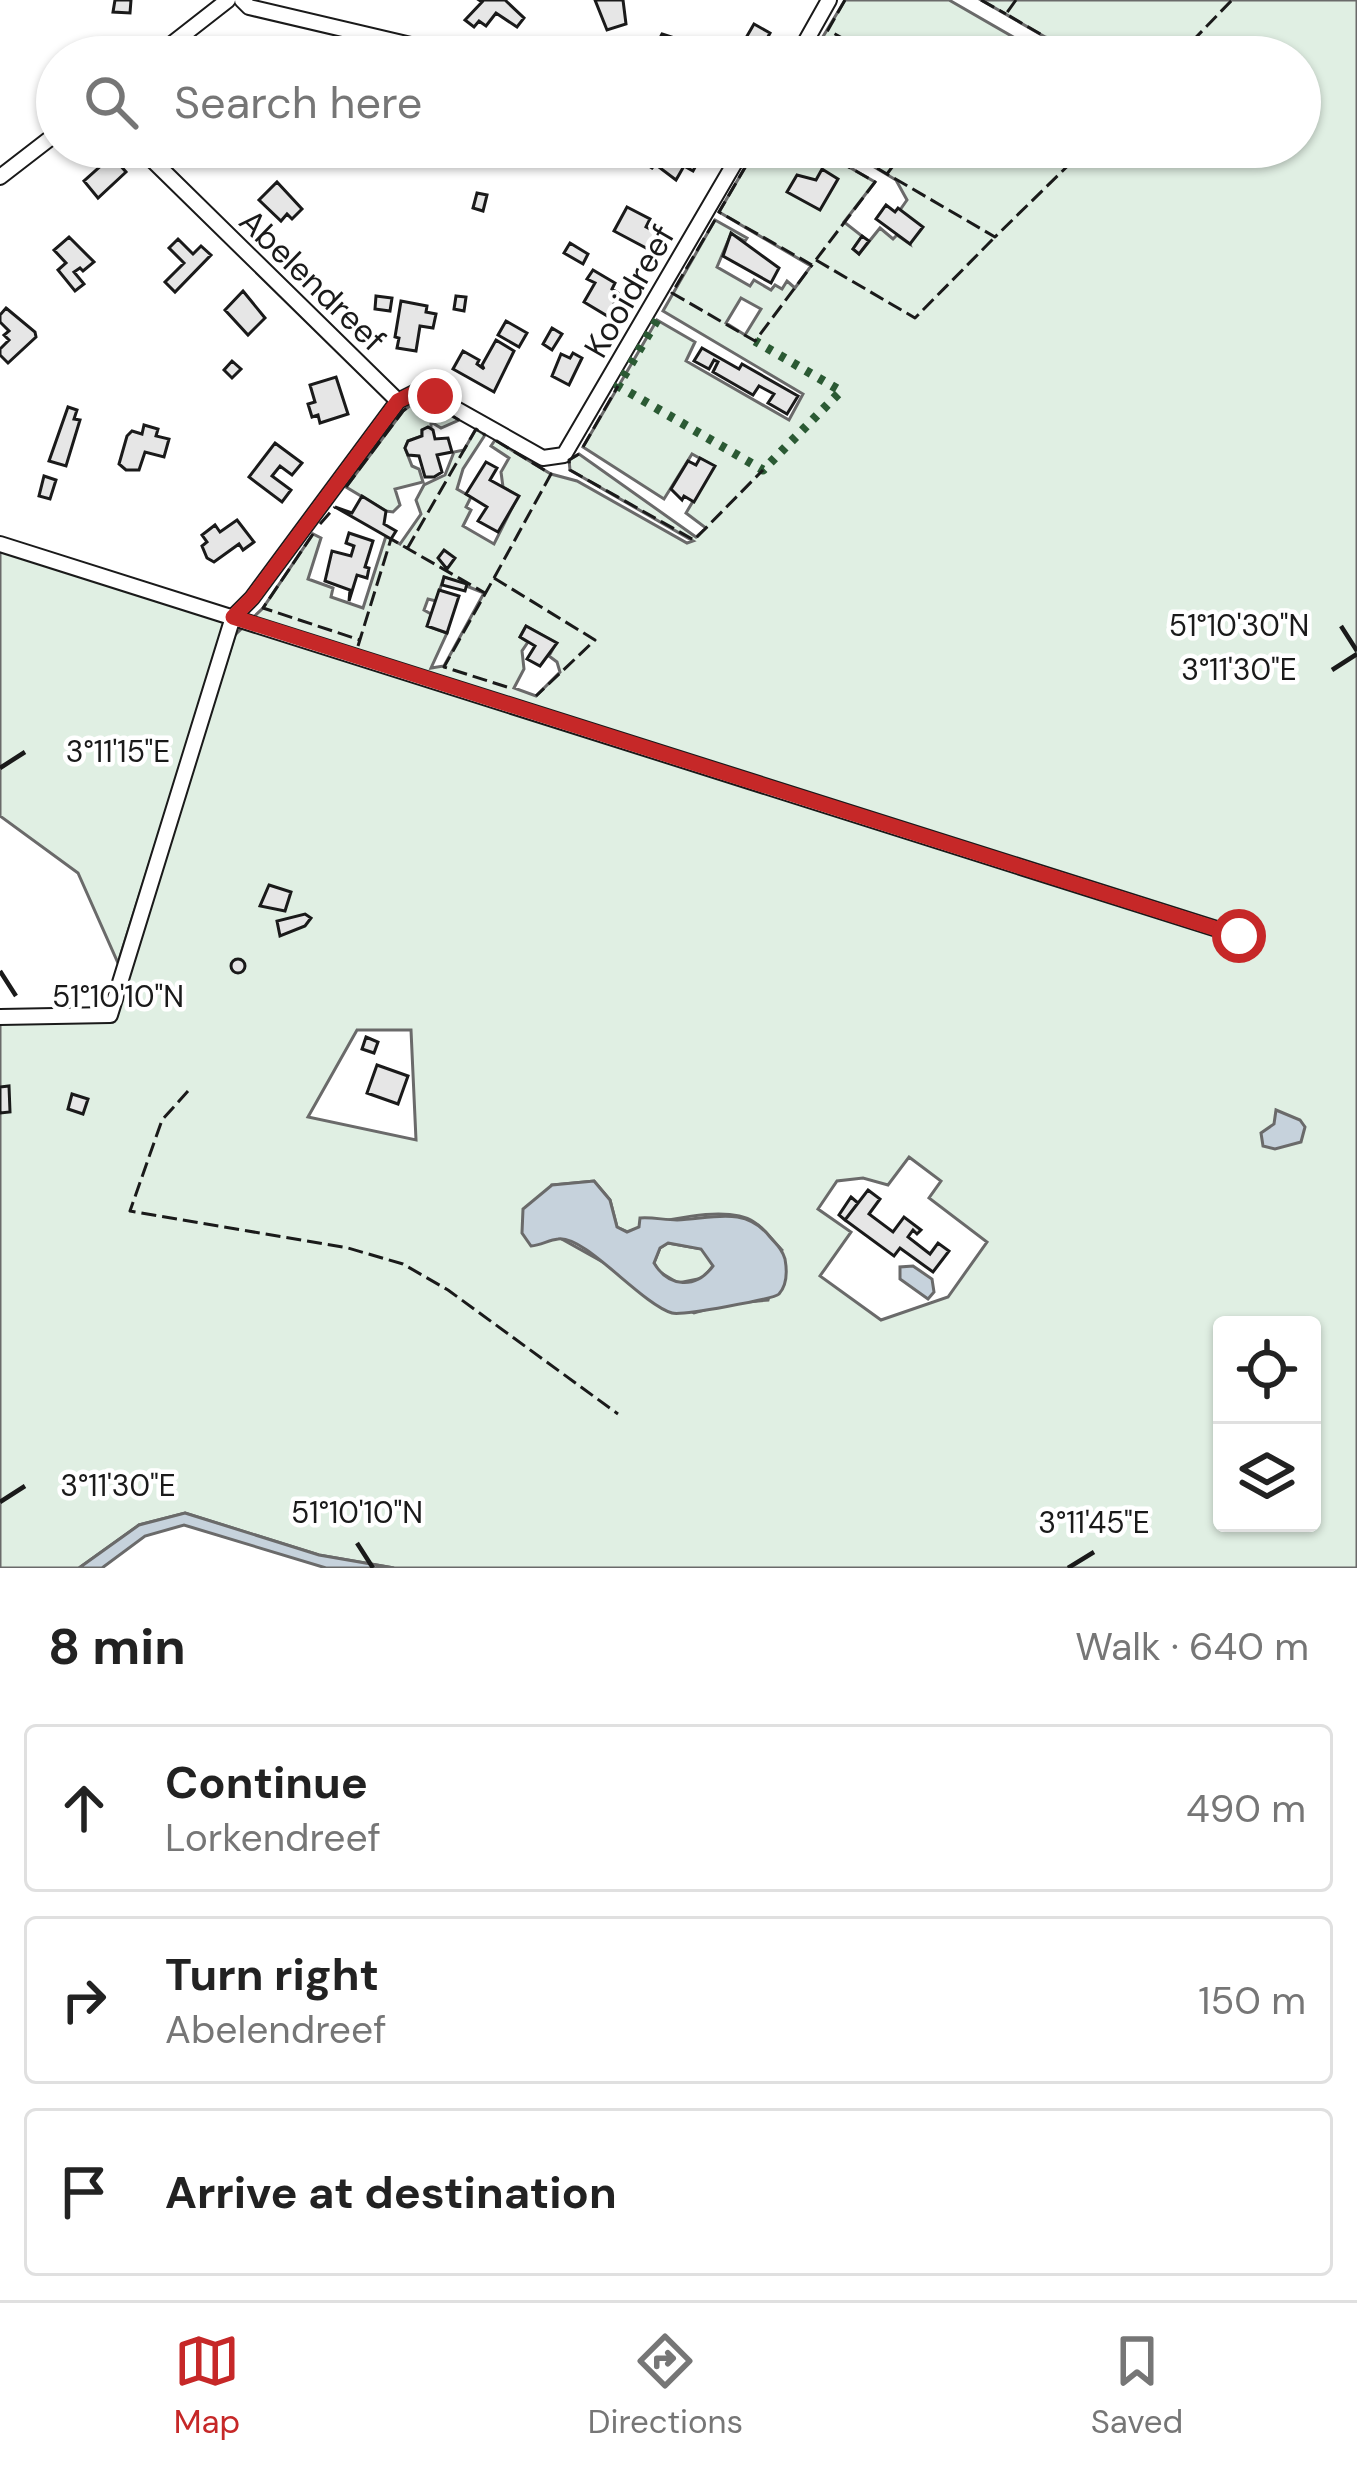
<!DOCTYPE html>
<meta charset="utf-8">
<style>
:root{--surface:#fff;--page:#f2f2f2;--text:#222;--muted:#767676;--line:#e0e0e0;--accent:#c62828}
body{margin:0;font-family:"DM Sans",sans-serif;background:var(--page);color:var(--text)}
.controls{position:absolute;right:36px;bottom:36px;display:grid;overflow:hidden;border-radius:12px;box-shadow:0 3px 9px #0004}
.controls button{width:108px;height:108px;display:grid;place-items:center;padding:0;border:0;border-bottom:3px solid var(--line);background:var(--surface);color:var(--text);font:60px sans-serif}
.stop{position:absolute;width:36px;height:36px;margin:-27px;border:9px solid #c62828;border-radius:50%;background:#fff}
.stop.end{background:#c62828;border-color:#fff;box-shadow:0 3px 12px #0008}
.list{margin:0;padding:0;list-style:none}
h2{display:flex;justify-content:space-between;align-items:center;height:156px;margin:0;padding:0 48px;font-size:51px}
h2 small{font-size:39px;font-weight:400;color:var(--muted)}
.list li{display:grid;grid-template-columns:78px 1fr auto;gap:36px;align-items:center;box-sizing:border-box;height:168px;margin:0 24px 24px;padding:0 24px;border:3px solid var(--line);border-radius:12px}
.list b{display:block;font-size:45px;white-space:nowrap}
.list p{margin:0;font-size:39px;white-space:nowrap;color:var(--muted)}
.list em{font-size:39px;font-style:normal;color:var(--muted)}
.icon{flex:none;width:66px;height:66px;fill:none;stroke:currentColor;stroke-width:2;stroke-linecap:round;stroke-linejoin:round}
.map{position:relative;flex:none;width:1357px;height:1568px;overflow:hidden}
.search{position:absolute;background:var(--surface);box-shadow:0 3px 9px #0004;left:36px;right:36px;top:36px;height:132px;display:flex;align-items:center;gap:30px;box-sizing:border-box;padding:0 42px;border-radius:66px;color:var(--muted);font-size:45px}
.sheet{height:732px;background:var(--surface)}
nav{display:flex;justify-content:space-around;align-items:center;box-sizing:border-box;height:168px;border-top:3px solid var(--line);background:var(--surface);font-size:33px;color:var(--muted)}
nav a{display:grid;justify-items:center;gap:6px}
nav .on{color:var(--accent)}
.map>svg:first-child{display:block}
</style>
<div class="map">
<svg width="1357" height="1568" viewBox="0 0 1357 1568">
<rect width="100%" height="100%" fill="#fff"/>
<path fill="#e0efe3" stroke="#6a6a6a" stroke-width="3" fill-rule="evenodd" d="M845,0H949L1048,57H857L818,45Z
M981,0H1357V1568H394L319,1555L185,1513L139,1525L79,1568H0V1022L113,1019L235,635L263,608L313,534L321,538L308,579L333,588L331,597L363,608L386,536L400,544L421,514L416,500L424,485L445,475L454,452L464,450L476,429L485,435L463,469L457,489L471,497L466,507L471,510L463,526L494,544L518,496L503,487L501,472L509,458L491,446L495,440L551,474L577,481L687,543L693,541L570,470L569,460L579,454L696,537L706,528L686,513L714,466L692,454L664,499L583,447L657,320L695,342L686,361L789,420L803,394L663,311L715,220L747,238L745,241L731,234L717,267L750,286L754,280L771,290L775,285L782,289L787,281L795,288L811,266L719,212L757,147H814L875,182L844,222L862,236L853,249L859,254L880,228L893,239L897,235L910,244L900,210L907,200L896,180L841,147H1019L1022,154H1042L1049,147H1300V57H1080ZM741,298L761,309L745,335L726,323ZM444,577L484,593L444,666L431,668L447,633L428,626L431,614L424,610L428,599L436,601ZM526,626L556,643L549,656L557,662L560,672L536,696L514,688L524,669L522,651L528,642L520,637ZM357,1030H411L416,1140L308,1117ZM909,1157L941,1181L929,1198L987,1242L948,1297L881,1320L820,1276L851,1232L818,1209L837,1181L863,1178L888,1185ZM594,1181L610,1200L617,1227L628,1232C656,1221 727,1204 754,1222C766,1229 772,1241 782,1250L768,1300L725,1304L694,1313L560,1238L552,1185ZM1222,1325H1312V1523H1222Z
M415,402H428L459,420L441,428L431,422V427L422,430V436L408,441L405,448L412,466L419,469L423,482L395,489L400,505L393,512L386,511L346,487L403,411Z
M0,549L230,622L222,634L118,963L78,873L0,816Z
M668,1243L702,1249L714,1265L703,1278L678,1283L658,1271L654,1263L660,1248Z"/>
<path fill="#c6d2dc" stroke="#6a6a6a" stroke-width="3" fill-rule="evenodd" d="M1276,1110L1300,1120L1305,1127L1301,1142L1275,1149L1263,1146L1261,1133L1274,1124Z
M594,1181L610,1200L617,1227L627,1232L639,1227L640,1218C653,1217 664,1220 677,1220C711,1219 745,1205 770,1237C777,1245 782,1249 785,1259C787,1270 787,1285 779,1294C774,1299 681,1316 672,1313C640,1303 585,1235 558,1239C549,1240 541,1245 531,1246L522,1233L523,1209L552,1185ZM668,1243L701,1249L713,1266C696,1289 669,1288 654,1263L660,1248Z
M913,1266L932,1279L934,1292L928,1299L900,1279V1267Z
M185,1513L319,1555L394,1568H326L184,1525L145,1536L102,1568H79L139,1525Z"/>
<path fill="#e6e6e6" stroke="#1a1a1a" stroke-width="3" d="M115,0H131L130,13L113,12Z
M479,0H505L524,18L517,27L496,13L486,26L479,21L474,27L465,20L482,2Z
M595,0H623L626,24L607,30Z
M754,24L770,33L757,57H740L736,55Z
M662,34L681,40L686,47L681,57L651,55Z
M462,147H477L472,166L459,163Z
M644,147H666L675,152L677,147L699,160L693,171L684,166L676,180L655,164L652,168L639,160Z
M112,156L126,172L98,198L84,181Z
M822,169L838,179L820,210L787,192L797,175L816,180Z
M277,182L302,209L292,219L287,214L281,221L259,200Z
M477,193L487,195L483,211L473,208Z
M886,205L895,212L898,208L923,227L910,244L876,219Z
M627,207L650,219L646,227L657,233L648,249L614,231Z
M731,233L779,268L771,283L723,256Z
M862,236L869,241L859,254L853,249Z
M69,237L94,262L83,271L80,268L74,272L84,284L75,291L58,270L66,263L54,250Z
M178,239L193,254L201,246L211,255L175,292L165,282L184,263L169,248Z
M570,243L588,254L583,264L564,253Z
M593,270L615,283L612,289L618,293L609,317L584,302L595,283L587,279Z
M243,291L265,318L248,335L225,310Z
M376,296L392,298L390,311L375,309Z
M456,296L466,297L464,311L454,309Z
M401,301L427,306L426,312L436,314L433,328L420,326L416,351L397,348L399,338L395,337Z
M6,308L35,332L36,337L8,363L0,355V349L9,340L4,335L9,331L0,322V315Z
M506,321L527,333L519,347L498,335Z
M552,328L562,334L552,350L543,344Z
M496,340L514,351L494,392L453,369L463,351L479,360L477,364L484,369L482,365Z
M702,348L739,369L742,364L798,396L787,414L768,403L774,394L759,386L753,395L713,372L718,362L714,360L709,369L694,361Z
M573,353L582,358L569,385L552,376L561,354L570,358Z
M232,361L241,369L232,378L224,370Z
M336,377L348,414L320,423L318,415L312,417L308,404L315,402L310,385Z
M68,407L77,410L74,419L80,420L66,466L49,461Z
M144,425L158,429L156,436L169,439L164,457L145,452L139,470H126L119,464L127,436L132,431L142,434Z
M428,427L433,430L435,439L448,438L452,452L437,455L442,472L434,477H425L419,456L408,455L405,448L408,441L422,436V430Z
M275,443L302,463L292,475L280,466L272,476L291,490L282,502L249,477Z
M700,458L715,466L694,502L684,496L682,500L671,489L688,461L696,465Z
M486,462L497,468L490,480L519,496L498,532L478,521L487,507L466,494Z
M44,476L56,480L50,499L39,496Z
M362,496L386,511L384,524L396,531L391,539L335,507L352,513Z
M237,520L254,542L243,550L239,544L214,562L207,558L202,546L207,542L202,535L215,525L220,532Z
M349,533L373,541L365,567L369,568L367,578L357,575L349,601L350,590L325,581L332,551L351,556L354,546L346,543Z
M444,550L455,558L447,569L438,558Z
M444,577L467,584L465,591L442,585Z
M439,590L459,596L447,633L427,626Z
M526,626L557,643L540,666L527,659L535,646L520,637Z
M269,885L291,892L285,911L260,906Z
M305,914L311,918L305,926L280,936L277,921Z
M231 966a7 7 0 1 1 14 0a7 7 0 1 1-14 0Z
M366,1037L378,1042L374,1053L362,1049Z
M377,1065L408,1076L398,1104L367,1093Z
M9,1086L10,1112L0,1113V1087Z
M72,1094L88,1099L83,1114L68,1109Z
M868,1190L880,1199L869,1214L893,1232L904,1217L921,1230L917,1234L913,1230L908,1237L930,1254L938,1243L949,1251L933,1272L900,1248L894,1256L845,1220Z
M851,1197L858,1203L845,1220L839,1215Z"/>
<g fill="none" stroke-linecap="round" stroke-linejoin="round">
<g stroke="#1a1a1a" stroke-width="18">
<path id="street" d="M242,0L249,7L462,57
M155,57L228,0
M797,57L829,0
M139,147L398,401
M0,177L57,133
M0,544L1239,936
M0,1017L110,1015L233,617L252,598L398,401L418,391L426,392L543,458L564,455L744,147"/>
</g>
<use href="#street" stroke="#fff" stroke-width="14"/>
<path stroke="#2b5a34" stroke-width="9" stroke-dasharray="6 9" stroke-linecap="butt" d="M657,320L618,386L763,470L841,391L755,341"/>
<path stroke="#1a1a1a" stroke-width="3" stroke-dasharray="15 6" stroke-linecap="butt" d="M845,0L828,30L876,57
M981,0L1006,14
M1016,0L1006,14L1080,57
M809,57L811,54
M1177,57L1232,0
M757,147L719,212L812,265L875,182L814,147
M841,147L887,174
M907,147L887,174L995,237L1087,147
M715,220L672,293L755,341L812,265
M816,260L915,318L995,237
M583,447L618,386
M579,454L569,460L570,470L694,540L763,470
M346,487L403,411C424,393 439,408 459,420
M320,524L335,507
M313,534L263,608L360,640
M407,549L476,429L485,435
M494,578L551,474L495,440
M358,646L391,539L485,593
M507,687L444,667L494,578L595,640L536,696
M188,1091L162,1120L130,1211L348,1248L403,1264L448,1290L618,1414"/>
</g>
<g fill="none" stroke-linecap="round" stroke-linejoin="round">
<path stroke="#c62828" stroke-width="15" d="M435,396L418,391L398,401L252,598L233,617L1239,936"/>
</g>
<path fill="none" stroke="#1a1a1a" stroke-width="4.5" d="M1341,626L1357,651M1332,670L1357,654M0,768L25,752M0,971L16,996M0,1502L25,1486M357,1543L373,1568M1068,1568L1094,1552"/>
<g text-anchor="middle" stroke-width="9" stroke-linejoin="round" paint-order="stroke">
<g font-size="33" fill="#1a1a1a" stroke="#fff">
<text transform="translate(313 280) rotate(44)" y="12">Abelendreef</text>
<text transform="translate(629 291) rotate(-60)" y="12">Kooidreef</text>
</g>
</g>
<g font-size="30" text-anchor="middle" fill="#1a1a1a" stroke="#fff" stroke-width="9" stroke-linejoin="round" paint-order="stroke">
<text x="1239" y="636">51°10'30"N</text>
<text x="1239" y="680">3°11'30"E</text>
<text x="118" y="762">3°11'15"E</text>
<text x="118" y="1007">51°10'10"N</text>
<text x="118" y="1496">3°11'30"E</text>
<text x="357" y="1523">51°10'10"N</text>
<text x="1094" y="1533">3°11'45"E</text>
</g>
</svg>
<div class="controls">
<button><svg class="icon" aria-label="locate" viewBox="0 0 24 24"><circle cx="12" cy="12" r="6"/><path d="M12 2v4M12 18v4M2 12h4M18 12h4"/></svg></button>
<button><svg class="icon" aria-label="layers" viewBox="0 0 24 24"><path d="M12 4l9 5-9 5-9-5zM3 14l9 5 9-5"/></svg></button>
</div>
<div class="stop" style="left:1239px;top:936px"></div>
<div class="stop end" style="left:435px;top:396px"></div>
<div class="search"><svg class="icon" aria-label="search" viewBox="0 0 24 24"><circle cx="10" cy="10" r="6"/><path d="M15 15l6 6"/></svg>Search here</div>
</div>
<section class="sheet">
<h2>8 min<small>Walk · 640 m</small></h2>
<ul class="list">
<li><svg class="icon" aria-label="ahead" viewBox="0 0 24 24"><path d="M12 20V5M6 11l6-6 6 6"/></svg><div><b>Continue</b><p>Lorkendreef</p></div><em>490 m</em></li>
<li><svg class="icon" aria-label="right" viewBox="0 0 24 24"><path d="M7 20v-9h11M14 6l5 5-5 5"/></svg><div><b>Turn right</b><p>Abelendreef</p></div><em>150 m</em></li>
<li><svg class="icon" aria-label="arrive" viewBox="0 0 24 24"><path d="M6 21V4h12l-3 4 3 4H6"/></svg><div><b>Arrive at destination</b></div></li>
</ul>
</section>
<nav>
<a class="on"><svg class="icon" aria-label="map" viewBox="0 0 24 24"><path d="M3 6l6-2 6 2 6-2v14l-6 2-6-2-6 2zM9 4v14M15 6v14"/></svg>Map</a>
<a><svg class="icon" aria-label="directions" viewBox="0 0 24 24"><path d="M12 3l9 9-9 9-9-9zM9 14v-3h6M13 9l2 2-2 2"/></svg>Directions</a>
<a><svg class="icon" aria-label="saved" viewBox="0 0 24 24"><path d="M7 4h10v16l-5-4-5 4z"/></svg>Saved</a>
</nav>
